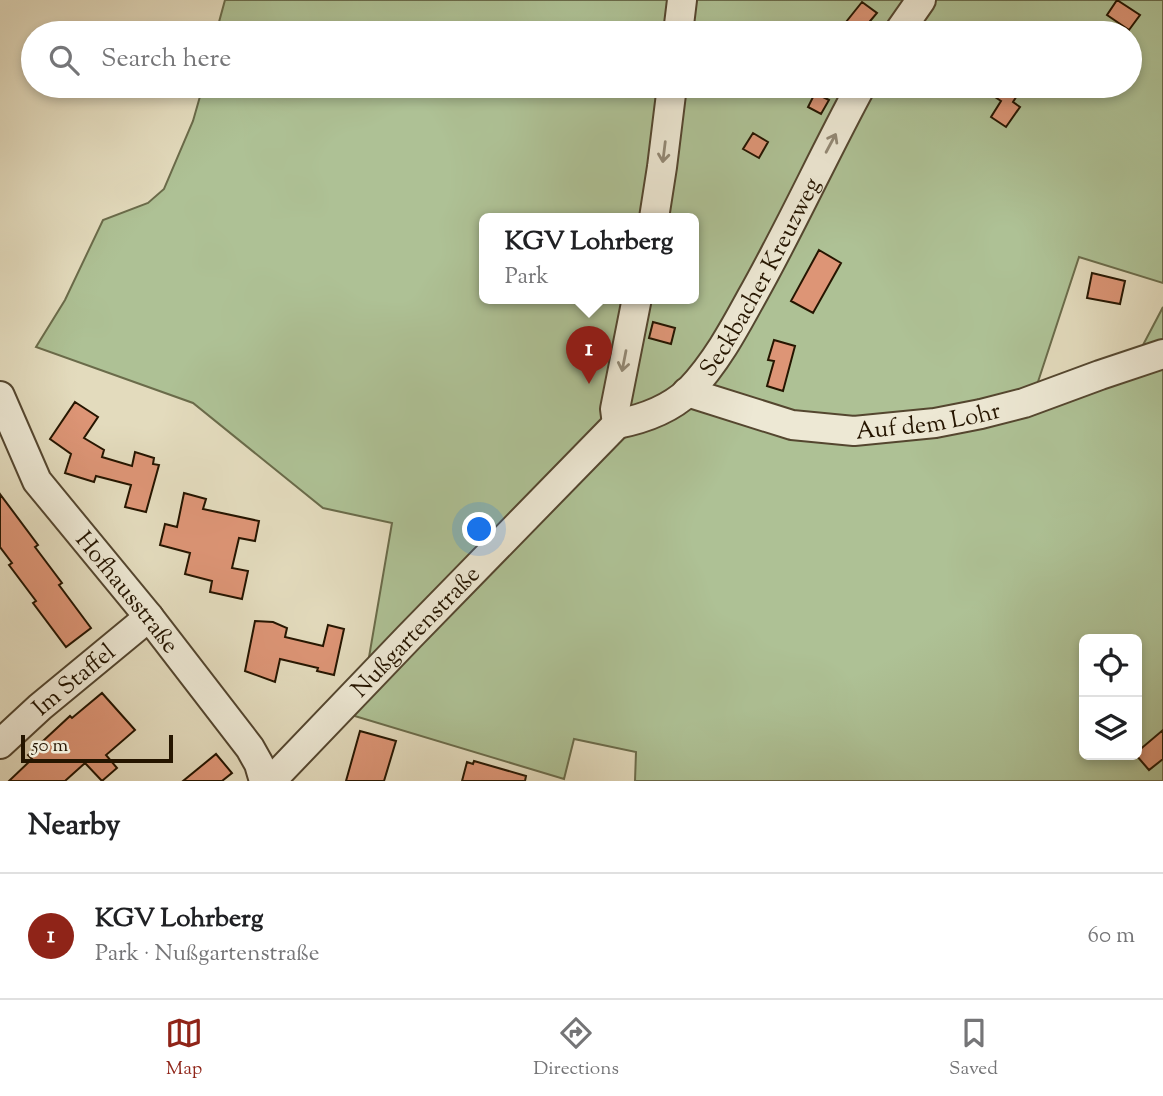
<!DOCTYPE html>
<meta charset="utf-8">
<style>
:root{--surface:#fff;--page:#f2f2f2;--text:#202124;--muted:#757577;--line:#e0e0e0;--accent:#8f2418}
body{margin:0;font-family:"Sorts Mill Goudy",serif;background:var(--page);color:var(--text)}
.controls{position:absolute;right:21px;bottom:21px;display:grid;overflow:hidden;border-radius:10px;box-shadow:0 4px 10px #0003}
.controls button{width:63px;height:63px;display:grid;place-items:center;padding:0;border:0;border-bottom:2px solid var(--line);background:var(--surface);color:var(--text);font:35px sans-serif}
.scale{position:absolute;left:21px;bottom:18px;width:152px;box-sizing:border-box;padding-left:7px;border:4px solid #251500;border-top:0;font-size:19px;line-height:24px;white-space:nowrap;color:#251500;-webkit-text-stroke:5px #ede8d4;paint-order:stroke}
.you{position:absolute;left:480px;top:530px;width:24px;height:24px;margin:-18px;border:5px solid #fff;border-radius:50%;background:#1a73e8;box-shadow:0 0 0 10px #1a73e833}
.badge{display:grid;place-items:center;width:46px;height:46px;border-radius:50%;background:var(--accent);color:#fff;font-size:23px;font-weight:700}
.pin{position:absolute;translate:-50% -58px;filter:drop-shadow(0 2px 4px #0008)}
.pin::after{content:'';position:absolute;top:37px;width:24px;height:21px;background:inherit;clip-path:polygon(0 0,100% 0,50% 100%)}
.popup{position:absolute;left:479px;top:213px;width:220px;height:91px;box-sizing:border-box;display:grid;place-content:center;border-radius:10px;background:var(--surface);filter:drop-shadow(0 2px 5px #0005);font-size:23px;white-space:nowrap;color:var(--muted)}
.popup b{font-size:26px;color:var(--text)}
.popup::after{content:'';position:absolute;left:50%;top:100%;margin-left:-14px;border:14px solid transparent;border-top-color:var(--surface)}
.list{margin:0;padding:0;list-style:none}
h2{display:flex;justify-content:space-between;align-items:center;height:91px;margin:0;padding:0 28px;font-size:30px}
h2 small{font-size:23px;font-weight:400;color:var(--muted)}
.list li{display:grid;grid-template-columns:46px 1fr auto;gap:21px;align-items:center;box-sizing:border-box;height:126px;padding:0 28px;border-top:2px solid var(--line)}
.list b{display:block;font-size:26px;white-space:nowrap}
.list p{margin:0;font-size:23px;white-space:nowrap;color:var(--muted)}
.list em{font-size:23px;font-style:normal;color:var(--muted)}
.icon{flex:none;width:38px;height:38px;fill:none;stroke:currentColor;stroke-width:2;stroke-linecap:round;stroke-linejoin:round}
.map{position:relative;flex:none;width:1163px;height:781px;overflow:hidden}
.search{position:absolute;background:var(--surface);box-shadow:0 4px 10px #0003;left:21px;right:21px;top:21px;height:77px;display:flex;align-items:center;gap:18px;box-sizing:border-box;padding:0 24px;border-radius:38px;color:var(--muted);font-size:26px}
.sheet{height:217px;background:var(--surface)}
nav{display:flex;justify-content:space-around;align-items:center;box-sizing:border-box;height:98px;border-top:2px solid var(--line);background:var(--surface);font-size:19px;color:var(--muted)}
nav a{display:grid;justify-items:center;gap:4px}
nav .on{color:var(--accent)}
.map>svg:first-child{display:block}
</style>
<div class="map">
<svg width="1163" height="781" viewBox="0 0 1163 781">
<rect width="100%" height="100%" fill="#e3dbbd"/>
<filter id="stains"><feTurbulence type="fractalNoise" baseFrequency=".00286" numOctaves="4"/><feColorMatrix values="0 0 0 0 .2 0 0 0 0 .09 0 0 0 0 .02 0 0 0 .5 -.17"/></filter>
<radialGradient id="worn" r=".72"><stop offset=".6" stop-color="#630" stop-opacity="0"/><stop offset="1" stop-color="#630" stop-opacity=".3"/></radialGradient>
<path fill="#aec195" stroke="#6a6b4a" stroke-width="2" fill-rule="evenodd" d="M225,0H1163V283L1079,257L1034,394L1133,364L1163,307V781H635L636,752L574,739L564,779L348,714L362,698L392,523L323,508L193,403L36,347L65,300L103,220L148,203L164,189L193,121L203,86H1130V33H216ZM484,218H694V298H484ZM1084,639H1137V755H1084Z"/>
<path fill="#dd9576" stroke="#251500" stroke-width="2" d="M1117,0L1140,15L1129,30L1107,15Z
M862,2L877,13L860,33L846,22Z
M1002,86H1007L1018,94L1013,102L1020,107L1006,127L991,117L1001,101L995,97Z
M815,93L829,100L821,114L808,107Z
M753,133L768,142L759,158L743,149Z
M819,250L841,263L813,313L791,301Z
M1092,273L1125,281L1120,304L1087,298Z
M653,322L675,328L671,344L649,338Z
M774,340L795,346L783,391L767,386L774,361L768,360Z
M75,402L98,417L84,438L104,450L102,457L132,466L135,452L154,458L153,464L159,465L146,512L125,507L131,485L96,476L94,482L65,473L71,454L50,439Z
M184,493L206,499L203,509L259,521L255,541L239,538L232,568L248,571L242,599L210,592L212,581L185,574L190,553L160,545L165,524L177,527Z
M0,494L38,545L35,547L62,583L59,585L91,628L66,647L33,603L36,601L9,565L12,563L0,547Z
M255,621L273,622L287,628L285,637L323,646L328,625L344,629L334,675L317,671L318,668L280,659L275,682L245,671Z
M102,693L135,730L106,755L117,768L102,781L85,763L65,781H9L32,759L28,755L43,741L70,716L72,718Z
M1163,730V759L1149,770L1136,755L1137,752Z
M360,731L396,741L384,781H346Z
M216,754L232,773L222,781H183Z
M474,761L526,776L525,781H462L467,762L473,764Z"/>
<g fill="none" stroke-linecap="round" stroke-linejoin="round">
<g stroke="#54462f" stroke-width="32">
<g id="minor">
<path d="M678,33L682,0"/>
<path d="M898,33L921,0"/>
<path d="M654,218L662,167L672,86"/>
<path id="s1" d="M687,392L792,425L854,431L935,423L981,414L1024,403L1100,375L1163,354"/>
<path id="s2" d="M0,396L37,481L149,617L250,748L259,764L264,781"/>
<path id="s3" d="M617,424C643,419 670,409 689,391C715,364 733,331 751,298C790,229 823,156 861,86"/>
<path d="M617,424L615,409L637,298"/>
<path id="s4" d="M0,744L40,707L149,617"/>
<path id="s5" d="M271,781L409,637L617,424"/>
</g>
</g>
<use href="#minor" stroke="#ede8d4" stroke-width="28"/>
</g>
<defs><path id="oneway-shaft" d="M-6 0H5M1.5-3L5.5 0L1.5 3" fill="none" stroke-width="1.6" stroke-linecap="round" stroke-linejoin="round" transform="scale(1.75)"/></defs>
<g stroke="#938975">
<use href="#oneway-shaft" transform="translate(831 143) rotate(-62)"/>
<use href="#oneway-shaft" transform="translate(664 152) rotate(97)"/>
<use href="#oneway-shaft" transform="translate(624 361) rotate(101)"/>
</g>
<g text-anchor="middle" stroke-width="5" stroke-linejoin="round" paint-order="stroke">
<g font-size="24" fill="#251500" stroke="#ede8d4">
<text dy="8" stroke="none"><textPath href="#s3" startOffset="215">Seckbacher Kreuzweg</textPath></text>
<text dy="8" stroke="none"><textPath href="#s1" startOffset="247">Auf dem Lohr</textPath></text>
<text dy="8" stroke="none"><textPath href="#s2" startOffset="236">Hofhausstraße</textPath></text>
<text dy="8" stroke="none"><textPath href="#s5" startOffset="208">Nußgartenstraße</textPath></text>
<text dy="8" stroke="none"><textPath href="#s4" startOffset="98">Im Staffel</textPath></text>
</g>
</g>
<rect width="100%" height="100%" filter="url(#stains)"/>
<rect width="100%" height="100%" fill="url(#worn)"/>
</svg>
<div class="controls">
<button><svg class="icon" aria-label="locate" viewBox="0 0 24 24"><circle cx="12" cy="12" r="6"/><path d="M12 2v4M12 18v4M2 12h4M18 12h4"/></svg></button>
<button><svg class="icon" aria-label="layers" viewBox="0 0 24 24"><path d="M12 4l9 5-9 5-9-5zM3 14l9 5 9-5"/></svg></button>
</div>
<div class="scale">50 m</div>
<div class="you"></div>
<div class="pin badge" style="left:589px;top:384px">1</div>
<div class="popup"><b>KGV Lohrberg</b>Park</div>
<div class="search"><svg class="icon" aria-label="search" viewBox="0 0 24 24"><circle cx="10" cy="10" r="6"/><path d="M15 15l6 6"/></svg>Search here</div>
</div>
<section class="sheet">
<h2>Nearby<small></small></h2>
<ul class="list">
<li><span class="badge">1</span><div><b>KGV Lohrberg</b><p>Park · Nußgartenstraße</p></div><em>60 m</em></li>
</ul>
</section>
<nav>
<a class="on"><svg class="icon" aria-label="map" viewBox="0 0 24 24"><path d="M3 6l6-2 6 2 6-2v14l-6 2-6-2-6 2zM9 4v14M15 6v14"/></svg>Map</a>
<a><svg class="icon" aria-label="directions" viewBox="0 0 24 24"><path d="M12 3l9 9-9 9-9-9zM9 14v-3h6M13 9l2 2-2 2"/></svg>Directions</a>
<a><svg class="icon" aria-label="saved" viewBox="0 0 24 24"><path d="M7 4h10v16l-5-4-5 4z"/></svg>Saved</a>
</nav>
